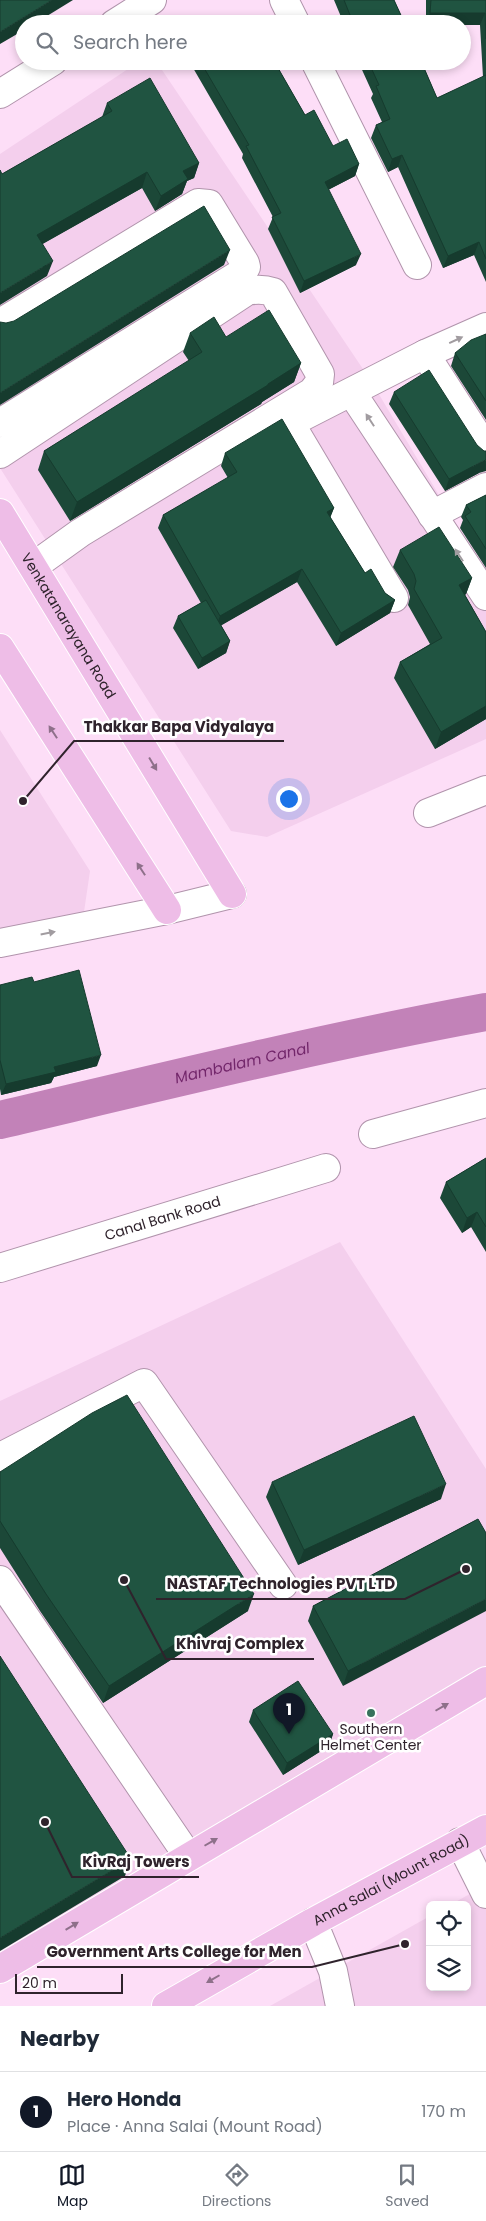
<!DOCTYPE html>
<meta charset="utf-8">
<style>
:root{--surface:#fff;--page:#f2f2f3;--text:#1f2937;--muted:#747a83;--line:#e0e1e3;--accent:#111827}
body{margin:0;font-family:Poppins,sans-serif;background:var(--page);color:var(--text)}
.controls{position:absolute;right:15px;bottom:15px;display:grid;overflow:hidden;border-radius:8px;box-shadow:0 2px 8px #0003}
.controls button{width:45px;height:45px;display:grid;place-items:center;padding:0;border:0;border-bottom:1px solid var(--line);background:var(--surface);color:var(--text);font:25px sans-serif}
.scale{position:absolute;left:15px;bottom:12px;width:108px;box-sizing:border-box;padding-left:5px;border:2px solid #2f232c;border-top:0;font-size:14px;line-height:18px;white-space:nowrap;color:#2f232c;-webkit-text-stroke:4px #fff;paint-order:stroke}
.you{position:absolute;left:288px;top:798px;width:18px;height:18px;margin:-12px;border:4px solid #fff;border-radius:50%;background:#1a73e8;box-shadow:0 0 0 8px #1a73e833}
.badge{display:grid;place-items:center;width:32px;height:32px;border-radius:50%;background:var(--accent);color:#fff;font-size:16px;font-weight:700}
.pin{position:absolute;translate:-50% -41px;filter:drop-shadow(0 1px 2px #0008)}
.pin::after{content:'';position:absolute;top:26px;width:18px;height:15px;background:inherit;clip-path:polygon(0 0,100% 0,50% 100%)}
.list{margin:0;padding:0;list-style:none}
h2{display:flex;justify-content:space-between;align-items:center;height:65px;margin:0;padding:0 20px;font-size:21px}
h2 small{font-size:16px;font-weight:400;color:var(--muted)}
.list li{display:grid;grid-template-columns:32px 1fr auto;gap:15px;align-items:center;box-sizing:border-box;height:80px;padding:0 20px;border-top:1px solid var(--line)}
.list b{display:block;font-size:19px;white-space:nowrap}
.list p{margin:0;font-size:16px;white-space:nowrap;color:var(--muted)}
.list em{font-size:16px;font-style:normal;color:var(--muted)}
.icon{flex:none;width:28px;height:28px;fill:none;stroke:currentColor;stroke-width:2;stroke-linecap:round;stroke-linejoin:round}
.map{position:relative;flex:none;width:486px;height:2006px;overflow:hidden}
.search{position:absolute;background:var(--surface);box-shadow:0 2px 8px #0003;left:15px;right:15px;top:15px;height:55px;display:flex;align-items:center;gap:12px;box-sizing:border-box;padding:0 18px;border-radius:28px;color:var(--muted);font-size:19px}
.sheet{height:145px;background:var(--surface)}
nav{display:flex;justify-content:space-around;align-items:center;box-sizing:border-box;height:70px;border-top:1px solid var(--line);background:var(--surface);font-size:14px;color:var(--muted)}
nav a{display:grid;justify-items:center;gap:2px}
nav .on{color:var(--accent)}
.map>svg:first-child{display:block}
</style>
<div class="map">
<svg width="486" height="2006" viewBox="0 0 486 2006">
<rect width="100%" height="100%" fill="#fddef7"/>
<path fill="#f4cfed" d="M140,61H156L371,381L486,574V739L267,837L231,831L0,468V154Z
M0,730L90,871L84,912L0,932Z
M340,1242L486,1469V1668L0,1953V1401Z
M486,1885V2006H270L430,1916V1987H467V1905H450Z"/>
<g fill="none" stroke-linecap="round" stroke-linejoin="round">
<path stroke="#c282b8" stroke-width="38" id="s1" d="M0,1120C161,1082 323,1042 486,1012"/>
<g stroke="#b194ac" stroke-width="30">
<g id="minor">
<path d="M284,0L296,24"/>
<path d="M114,24L152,0"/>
<path d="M315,61L417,265"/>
<path d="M0,94L53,61"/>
<path d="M0,323L198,203L209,204L245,263L246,267L243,272L0,423"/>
<path d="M425,354L486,449"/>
<path d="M352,393L486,596"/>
<path d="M0,454L247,291C257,289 264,289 273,292L320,374L319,383L312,392L80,533L34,566"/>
<path d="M432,515L486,487"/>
<path d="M394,598L293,428L294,421L425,354L486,327"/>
<path d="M428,813L486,790"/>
<path d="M0,943L167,910L232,894"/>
<path d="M373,1134L486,1103"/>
<path id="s2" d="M0,1268L326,1168"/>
<path d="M0,1457L144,1383L283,1585"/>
<path d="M0,1580L188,1856"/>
<path d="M460,1842L486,1894"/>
<path d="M313,1922L333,1971L340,2006"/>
</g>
</g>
<g stroke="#fff" stroke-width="30">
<g id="major">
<path id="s3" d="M0,513L232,894"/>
<path d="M0,648L167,910"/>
<path d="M0,1969L486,1681"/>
<path id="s4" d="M166,2006L313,1922L486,1829"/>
</g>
</g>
<use href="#minor" stroke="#fff" stroke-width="28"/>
<use href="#major" stroke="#eebde7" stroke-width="28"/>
</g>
<path fill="#1c4838" d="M334,0H394L405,24H344Z
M426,0H486V282L474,255L443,268L398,167L388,172L371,138L376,125L382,122L371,98L373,94L358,61H421L437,98L483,77L480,25H462V24H426Z
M189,61H274L305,115L333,146L359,164L355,176L328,190L356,265L300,293L268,229L273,217L242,158L243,154Z
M107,103L199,163L194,178L187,181L182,194L155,211L142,188L42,244L47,276L2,174L102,117Z
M190,333L226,337L301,363L294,382L262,402L261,404L70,521L38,470L44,451L189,361L183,352Z
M486,334V420L451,366L455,353Z
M394,392L479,473L445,491L389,404Z
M225,453L334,508L330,517L365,573L385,593L395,600L390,613L336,646L297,582L221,625L230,641L226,653L198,669L173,628L178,616L201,603L158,528L163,515L228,478L221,466Z
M486,495V568L460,528L463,520L461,517L466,505Z
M400,550L472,578L466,594L465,595L486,632V719L435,749L394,678L400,662L430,644L408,605L410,597L408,590L393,567Z
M34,982L97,1066L54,1077L51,1083L1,1095L0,1089V985Z
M486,1158V1252L471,1227L462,1233L440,1198L446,1182Z
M0,1472L248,1611L103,1703L40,1611L0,1548Z
M272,1482L441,1499L298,1565L266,1497Z
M478,1519L343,1686L308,1621L313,1606Z
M253,1710L333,1734L329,1746L283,1775L249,1722Z"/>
<path fill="#163b2e" d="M52,0H73L34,24H24V30L0,44V32Z
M430,13H485L480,25H462V24H426Z
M402,155L398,167L388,172L392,159Z
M199,163L194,178L187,181L182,194L155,211L161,196L183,171Z
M359,164L355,176L320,194L325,182Z
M147,172L142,188L32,250L37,235Z
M479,242L474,255L443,268L448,256Z
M230,250L224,265L0,405V393Z
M361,254L356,265L300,293L304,281Z
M53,261L47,276L0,305V293Z
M301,363L294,382L262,402L261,404L70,521L77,502Z
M486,460V471L479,473L445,491L449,479L483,461Z
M334,508L329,521L327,512Z
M302,569L297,582L215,629L220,616Z
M472,578L466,594L453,602L459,585Z
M395,600L390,613L336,646L341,633Z
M230,641L226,653L198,669L202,658Z
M486,706V719L435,749L441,732Z
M101,1055L97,1066L54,1077L51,1083L1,1095L6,1084L54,1067Z
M477,1212L471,1227L462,1233L467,1218Z
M446,1484L441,1499L298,1565L304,1550Z
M254,1594L248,1611L103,1703L109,1686Z
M486,1599V1611L343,1686L348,1671Z
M333,1734L329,1746L283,1775L287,1763Z
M131,1859L125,1876L0,1951V1938Z"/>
<path fill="#205441" stroke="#163b2e" d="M0,0H52L0,32Z
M344,0H394L405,24H352L348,16L350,15Z
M431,0H486V39L485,13H430Z
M248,17L252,24H236Z
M200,61H274L305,115L314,110L333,146L347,139L359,164L325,182L361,254L304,281L272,217L281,213L246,146L249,145Z
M368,61H421L437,98L486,75V259L479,242L448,256L402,155L392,159L376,125L390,119L376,86L379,85Z
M150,78L199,163L183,171L188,179L161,196L147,172L37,235L53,261L0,293V170L2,174L112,111L107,103Z
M204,206L230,250L0,393V322L6,323L14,321Z
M269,310L301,363L268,384V385L77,502L44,451L202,352L190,333L214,317L226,337Z
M486,334V401L455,353L471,340Z
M429,370L477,445L484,451H486V460L483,461L449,479L394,392Z
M282,419L334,508L327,512L365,573L371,569L385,593L395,600L341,633L302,569L220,616L163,515L237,472L225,453Z
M486,495V549L465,516L471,512L466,505Z
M439,527L472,578L459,585L486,632V706L441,732L400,662L442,638L414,589L416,581L414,574L400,550Z
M206,600L230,641L202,658L178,616Z
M79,970L101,1055L54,1067L56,1072L6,1084L0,1060V985L32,977L34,982Z
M486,1158V1227L477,1212L467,1218L446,1182Z
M127,1395L254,1594L109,1686L46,1594L0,1521V1472L92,1413Z
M414,1416L446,1484L304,1550L272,1482Z
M478,1519L486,1533V1599L348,1671L313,1606Z
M0,1656L131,1859L0,1938Z
M298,1681L333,1734L287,1763L253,1710Z"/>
<defs><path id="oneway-solid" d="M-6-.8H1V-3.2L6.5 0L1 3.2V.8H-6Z" transform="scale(1.25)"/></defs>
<g fill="#a19ca0">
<use href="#oneway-solid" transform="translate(456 340) rotate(-25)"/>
<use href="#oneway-solid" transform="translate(370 420) rotate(-123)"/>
<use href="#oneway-solid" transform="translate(459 555) rotate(-123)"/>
<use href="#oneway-solid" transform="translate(48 933) rotate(-11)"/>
</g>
<g fill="#8e708a">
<use href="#oneway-solid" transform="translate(53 732) rotate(-123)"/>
<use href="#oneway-solid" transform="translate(153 764) rotate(59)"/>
<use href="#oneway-solid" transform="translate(141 869) rotate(-123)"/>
<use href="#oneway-solid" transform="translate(442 1707) rotate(-30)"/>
<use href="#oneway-solid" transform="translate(211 1842) rotate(-30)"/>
<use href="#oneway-solid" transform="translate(72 1926) rotate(-31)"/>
<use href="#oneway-solid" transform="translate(213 1979) rotate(150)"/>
</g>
<circle fill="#37725c" stroke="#fff" stroke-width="2" cx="371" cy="1713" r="5"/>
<g text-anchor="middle" stroke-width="5" stroke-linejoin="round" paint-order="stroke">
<g font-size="14" fill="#2f232c" stroke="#fff">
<text dy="5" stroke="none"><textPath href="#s3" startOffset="132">Venkatanarayana Road</textPath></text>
<text dy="5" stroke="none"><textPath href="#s2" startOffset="170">Canal Bank Road</textPath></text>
<text dy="5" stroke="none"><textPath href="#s4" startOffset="258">Anna Salai (Mount Road)</textPath></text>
</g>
<g font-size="14" fill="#2f232c" stroke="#fff">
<text x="371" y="1734">Southern<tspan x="371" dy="16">Helmet Center</tspan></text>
</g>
<g font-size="15" font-style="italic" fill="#73276b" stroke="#fff">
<text dy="5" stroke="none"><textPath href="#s1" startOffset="249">Mambalam Canal</textPath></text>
</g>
</g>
<path fill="none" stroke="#2f232c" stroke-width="2" d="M23 801L74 741H284M466 1569L405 1599H156M124 1580L166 1659H314M45 1822L72 1877H199M405 1944L312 1967H37"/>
<g fill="#2f232c" stroke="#fff" stroke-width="2">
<circle cx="23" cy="801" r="5"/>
<circle cx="466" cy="1569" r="5"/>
<circle cx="124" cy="1580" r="5"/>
<circle cx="45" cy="1822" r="5"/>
<circle cx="405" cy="1944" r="5"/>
</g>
<g font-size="15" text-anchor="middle" font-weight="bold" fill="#2f232c" stroke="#fff" stroke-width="5" stroke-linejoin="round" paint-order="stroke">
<text x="179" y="732">Thakkar Bapa Vidyalaya</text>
<text x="281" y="1589">NASTAF Technologies PVT LTD</text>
<text x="240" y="1649">Khivraj Complex</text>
<text x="136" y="1867">KivRaj Towers</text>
<text x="174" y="1957">Government Arts College for Men</text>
</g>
</svg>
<div class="controls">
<button><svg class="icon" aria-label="locate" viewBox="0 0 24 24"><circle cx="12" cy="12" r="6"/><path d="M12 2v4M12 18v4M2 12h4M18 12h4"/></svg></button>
<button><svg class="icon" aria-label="layers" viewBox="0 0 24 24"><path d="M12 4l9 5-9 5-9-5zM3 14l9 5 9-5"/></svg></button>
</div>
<div class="scale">20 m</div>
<div class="you"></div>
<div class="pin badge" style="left:289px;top:1734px">1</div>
<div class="search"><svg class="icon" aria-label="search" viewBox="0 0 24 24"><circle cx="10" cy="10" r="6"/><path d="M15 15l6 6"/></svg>Search here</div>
</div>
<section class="sheet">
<h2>Nearby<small></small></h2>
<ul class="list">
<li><span class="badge">1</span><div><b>Hero Honda</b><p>Place · Anna Salai (Mount Road)</p></div><em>170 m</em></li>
</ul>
</section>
<nav>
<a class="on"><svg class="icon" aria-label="map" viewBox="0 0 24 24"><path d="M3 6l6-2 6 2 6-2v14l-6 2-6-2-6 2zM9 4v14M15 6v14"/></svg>Map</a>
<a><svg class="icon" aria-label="directions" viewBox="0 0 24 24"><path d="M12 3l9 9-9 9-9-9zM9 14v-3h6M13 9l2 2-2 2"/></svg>Directions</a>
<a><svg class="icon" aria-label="saved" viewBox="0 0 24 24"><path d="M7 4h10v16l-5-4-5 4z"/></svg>Saved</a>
</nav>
